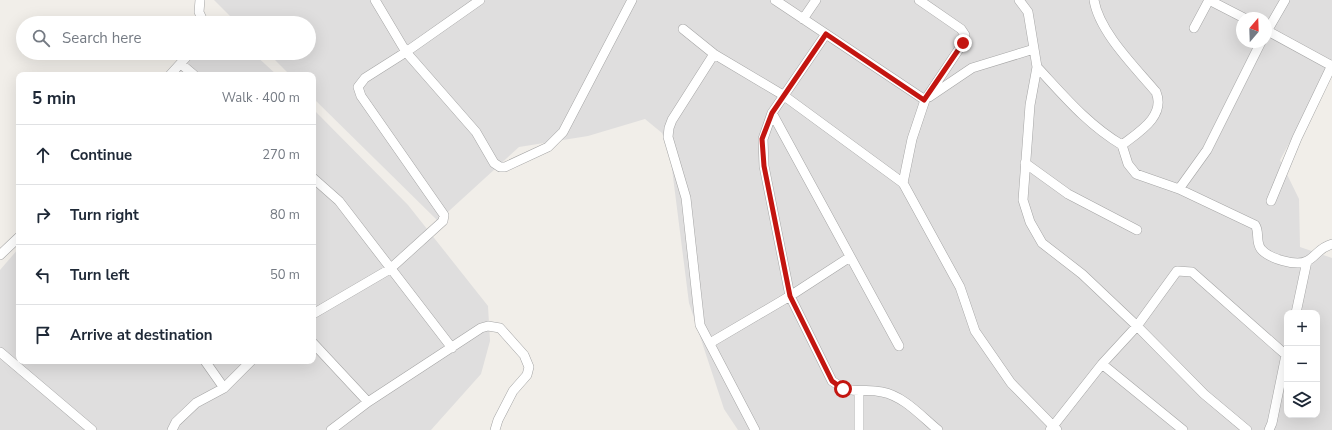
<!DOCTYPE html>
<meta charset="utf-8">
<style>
:root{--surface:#fff;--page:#f2f2f3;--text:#1f2937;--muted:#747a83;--line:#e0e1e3}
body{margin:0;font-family:"Nunito Sans",sans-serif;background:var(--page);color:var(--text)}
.controls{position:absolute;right:12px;bottom:12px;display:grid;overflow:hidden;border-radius:8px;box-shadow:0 4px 16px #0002}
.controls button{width:36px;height:36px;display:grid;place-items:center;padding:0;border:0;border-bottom:1px solid var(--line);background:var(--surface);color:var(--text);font:20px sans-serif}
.compass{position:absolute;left:1236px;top:12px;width:36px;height:36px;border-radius:50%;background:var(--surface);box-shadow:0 4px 16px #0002;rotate:19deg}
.stop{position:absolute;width:12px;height:12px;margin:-9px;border:3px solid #c31510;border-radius:50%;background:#fff}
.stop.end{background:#c31510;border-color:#fff;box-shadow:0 1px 4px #0008}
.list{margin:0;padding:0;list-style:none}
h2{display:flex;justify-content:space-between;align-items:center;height:52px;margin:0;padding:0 16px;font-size:17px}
h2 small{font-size:13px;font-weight:400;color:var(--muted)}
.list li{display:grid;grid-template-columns:26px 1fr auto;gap:12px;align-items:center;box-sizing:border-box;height:60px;padding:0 16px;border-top:1px solid var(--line)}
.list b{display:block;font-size:15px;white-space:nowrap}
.list em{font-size:13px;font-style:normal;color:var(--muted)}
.icon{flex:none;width:22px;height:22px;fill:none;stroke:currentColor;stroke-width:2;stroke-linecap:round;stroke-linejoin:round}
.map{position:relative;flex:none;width:1332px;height:430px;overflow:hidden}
.search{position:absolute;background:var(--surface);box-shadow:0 4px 16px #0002;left:16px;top:16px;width:300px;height:44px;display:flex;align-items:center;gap:10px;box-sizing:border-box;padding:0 14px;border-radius:22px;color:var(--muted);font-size:15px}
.panel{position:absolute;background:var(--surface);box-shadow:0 4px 16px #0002;left:16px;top:72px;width:300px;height:292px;border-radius:8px}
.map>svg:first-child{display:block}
</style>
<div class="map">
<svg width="1332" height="430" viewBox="0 0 1332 430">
<rect width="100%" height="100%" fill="#f1eee9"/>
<path fill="#dfdede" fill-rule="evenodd" d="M214,0H1332V65L1280,160L1299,199L1300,247L1332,258V430H738L724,409L689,303L670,153L662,133L645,119L588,136L519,147L438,221L313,98V75H290L268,53H309V23H237ZM1242,18H1266V42H1242ZM1287,313H1317V415H1287Z
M190,53H253L277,75H171Z
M313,109L408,205L488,306L490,341L481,374L431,430H0V270L19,248V361H313Z"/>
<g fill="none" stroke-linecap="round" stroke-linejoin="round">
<g stroke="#a5a5a5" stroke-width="10">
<path id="minor" d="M200,0L199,12L204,23
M375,0L406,52L476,132L494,163L500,167H505L548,147L563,132L632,0
M775,0L925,100
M919,0L961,29L965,35L963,43L925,100L912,139L903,183L960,287L975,331L1011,383L1057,430
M1019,0L1028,12L1037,67L1030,105L1023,200L1030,222L1042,243L1082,274L1137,326L1204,394L1247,430
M1094,0C1099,32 1136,68 1156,92C1166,116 1139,132 1122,145
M1209,0L1244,18
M803,19L816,0
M1194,28L1209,0
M683,29L714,54L783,95L903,183
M1266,30L1332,66
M1266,33L1285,0
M826,34L772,113L763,139L764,166L790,296L832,381C855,397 859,387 882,392C904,396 922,417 938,430
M1261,42L1207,150L1179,189L1255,225C1260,232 1255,241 1261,249C1268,258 1296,267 1307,261C1317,256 1318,248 1332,244
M714,54L672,120L669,128L668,137L686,198L700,325L755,430
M181,64L194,75
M1037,67C1064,96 1088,125 1122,145L1128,164L1136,174L1179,189
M170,75L190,53
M929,97L972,68L1034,49
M772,113L899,346
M1025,163L1068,194L1137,230
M313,178L339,201L452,348
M1271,201L1297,138L1332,65
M0,255L19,237
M1296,313L1307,261
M313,314L390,269L443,221L444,215L361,96L358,87L365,78L406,52L480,0
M313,343L368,402
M710,343L790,296L850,257
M0,352L92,430
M205,361L224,388
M1102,364L1183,430
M172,430L176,422L196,403L224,388L251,361
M331,430L368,402L481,328L488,326L500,328L524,355L529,367L527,375L513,391L498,420L495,430
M859,430V392
M1050,430L1102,364L1137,326L1177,271L1192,272L1286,355
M1269,430L1272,423L1287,350"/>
</g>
<use href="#minor" stroke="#fff" stroke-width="9"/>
</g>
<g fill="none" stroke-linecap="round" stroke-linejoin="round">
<path stroke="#c31510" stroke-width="5" d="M843,389L832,381L790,296L764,166L762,139L772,113L826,34L924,100L963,43"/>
</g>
</svg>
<div class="controls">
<button>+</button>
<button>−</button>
<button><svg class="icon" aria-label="layers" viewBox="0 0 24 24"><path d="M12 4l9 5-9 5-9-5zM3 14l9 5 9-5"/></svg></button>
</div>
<svg class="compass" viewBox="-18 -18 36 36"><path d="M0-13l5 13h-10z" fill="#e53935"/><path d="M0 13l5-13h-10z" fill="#747a83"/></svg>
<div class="stop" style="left:843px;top:389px"></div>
<div class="stop end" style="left:963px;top:43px"></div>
<div class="search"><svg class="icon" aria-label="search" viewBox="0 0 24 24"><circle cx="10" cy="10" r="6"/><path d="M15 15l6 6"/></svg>Search here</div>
<section class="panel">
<h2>5 min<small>Walk · 400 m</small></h2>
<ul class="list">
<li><svg class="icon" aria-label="ahead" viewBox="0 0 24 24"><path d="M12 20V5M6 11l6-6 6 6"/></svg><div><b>Continue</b></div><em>270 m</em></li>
<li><svg class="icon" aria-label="right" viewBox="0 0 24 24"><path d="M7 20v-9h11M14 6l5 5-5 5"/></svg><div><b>Turn right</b></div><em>80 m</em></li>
<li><svg class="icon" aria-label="left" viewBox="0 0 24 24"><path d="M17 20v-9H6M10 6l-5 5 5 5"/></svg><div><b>Turn left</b></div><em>50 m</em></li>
<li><svg class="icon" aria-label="arrive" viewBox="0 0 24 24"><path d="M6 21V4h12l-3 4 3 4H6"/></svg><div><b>Arrive at destination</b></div></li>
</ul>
</section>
</div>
